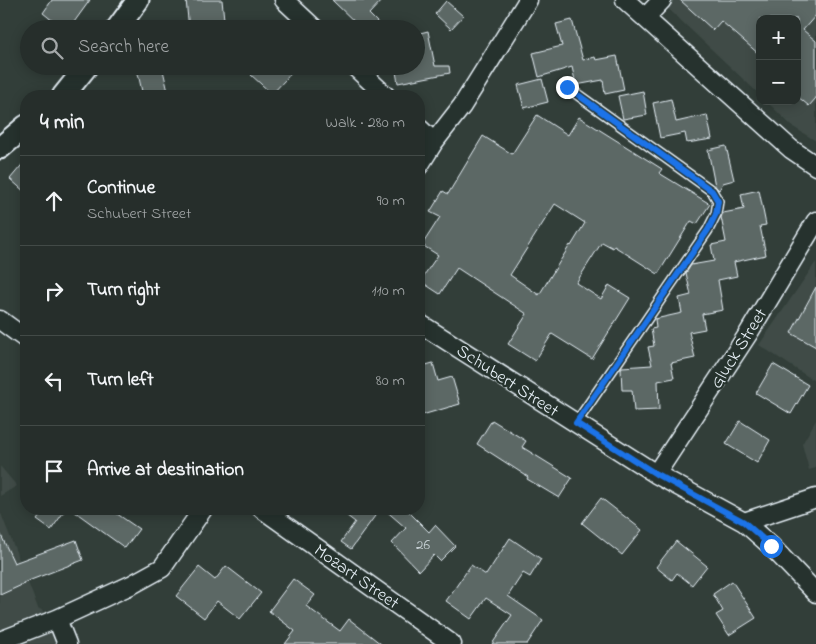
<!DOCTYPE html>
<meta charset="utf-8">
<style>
:root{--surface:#262e2b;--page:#2e3633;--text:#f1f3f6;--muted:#a4a8a9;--line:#424a47}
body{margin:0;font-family:"Indie Flower",sans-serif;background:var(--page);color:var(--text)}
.controls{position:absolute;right:15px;top:15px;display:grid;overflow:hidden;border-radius:10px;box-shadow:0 2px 12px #0003}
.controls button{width:45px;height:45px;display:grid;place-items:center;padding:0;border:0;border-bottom:1px solid var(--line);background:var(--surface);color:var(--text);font:25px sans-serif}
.stop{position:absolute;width:15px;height:15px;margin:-11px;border:4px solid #1a73e8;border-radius:50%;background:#fff}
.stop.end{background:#1a73e8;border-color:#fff;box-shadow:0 1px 5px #0008}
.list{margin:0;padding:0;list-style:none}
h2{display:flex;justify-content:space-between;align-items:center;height:65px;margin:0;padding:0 20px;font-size:21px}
h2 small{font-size:16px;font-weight:400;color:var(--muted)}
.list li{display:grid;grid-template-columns:32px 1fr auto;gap:15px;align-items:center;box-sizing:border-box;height:90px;padding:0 20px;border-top:1px solid var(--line)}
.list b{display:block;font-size:19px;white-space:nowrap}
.list p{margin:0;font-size:16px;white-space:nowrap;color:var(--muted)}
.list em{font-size:16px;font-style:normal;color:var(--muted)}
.icon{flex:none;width:28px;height:28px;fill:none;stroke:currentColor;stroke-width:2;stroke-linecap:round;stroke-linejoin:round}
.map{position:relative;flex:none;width:816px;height:644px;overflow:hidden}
.search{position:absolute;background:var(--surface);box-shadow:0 2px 12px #0003;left:20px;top:20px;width:405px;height:55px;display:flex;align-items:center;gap:12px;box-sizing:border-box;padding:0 18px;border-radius:28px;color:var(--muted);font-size:19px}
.panel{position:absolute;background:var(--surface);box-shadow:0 2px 12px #0003;left:20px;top:90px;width:405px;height:425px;border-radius:20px}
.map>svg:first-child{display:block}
</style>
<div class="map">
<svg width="816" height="644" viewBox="0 0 816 644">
<rect width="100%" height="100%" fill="#323e39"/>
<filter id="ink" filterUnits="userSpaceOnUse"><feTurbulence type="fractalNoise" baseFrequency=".02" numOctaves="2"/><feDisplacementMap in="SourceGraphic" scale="10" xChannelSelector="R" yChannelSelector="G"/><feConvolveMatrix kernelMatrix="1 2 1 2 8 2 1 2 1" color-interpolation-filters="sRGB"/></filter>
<g filter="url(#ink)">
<path fill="#3f4b46" d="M659,0H816V141L793,127L766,101H797V19H760V95Z
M816,262V382L759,345Z
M816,420V468L809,470L802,444Z
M0,466L17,486L0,496Z
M0,511L38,608L57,619L67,644H0Z"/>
<path fill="#5c6865" stroke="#e8f1f8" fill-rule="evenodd" d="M52,0H90L69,29H63L43,13Z
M186,0H222L225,29H189Z
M332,0H382L369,14L384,29L361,28Z
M680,0H816V15L803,30L816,41V98L809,106L797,96V19H760V55L721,21L713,30Z
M446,1L463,16L451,29L435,14Z
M572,20L583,60L595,57L596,60L617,56L624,90L605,94L603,80L576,85L572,67L539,77L533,53L562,46L556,24Z
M428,31L435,66H449L450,73L398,83L395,66H416V34Z
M148,66H162L169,96H143L137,69Z
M258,66H298L272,94L251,75Z
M542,79L548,102L524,108L518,85Z
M643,91L647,115L623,119L618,96Z
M671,99L676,122L707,115L712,139L687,143L685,133L660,138L653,103Z
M537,115L568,135L579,117L662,169L659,173L710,204L697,224L691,221L658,274L614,246L613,248L602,242L576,283L601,299L609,285L630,298L592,359L552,334L535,361L508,344L527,314L457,268L440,294L420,281L438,255L422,245L440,217L430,212L443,191L448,194L483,136L512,154ZM555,204L585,223L571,246L570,245L539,295L510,275Z
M726,146L734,180L723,183L719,190L715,186L708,150Z
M26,160V193L10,179Z
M759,190L766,225L760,226L766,255L734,262L737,276L718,280L723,310L702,314L705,329L689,332L695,358L671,363L674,378L658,381L659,410L634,411L632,390H622L621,369L622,367L652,365L648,347L654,346L651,329L656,328L655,319L682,313L679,298L691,295L686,273L691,265L714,261L711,245L726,242L721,217L723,213L744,209L741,194Z
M816,287V347L791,333Z
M433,363L438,381L452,377L460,404L422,415L419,406V367Z
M773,364L808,385L791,414L756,393Z
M492,420L526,441L522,447L572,478L559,498L527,479L528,477L477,444Z
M740,421L770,440L757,463L726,444Z
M601,498L642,530L622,555L582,523Z
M45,509H66L51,530L37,520Z
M71,509H110L139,529L125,548Z
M338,509H380L351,549L341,542L355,522Z
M384,509H406L429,532L435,525L455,546L440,561L434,555L419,571L392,543L406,528Z
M0,533L14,563L76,540L83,560L23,583L24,584L0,595Z
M510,538L541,559L530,577L523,573L508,596L543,620L527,644H492L512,615L486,598L471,619L446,601L471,565L486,575Z
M676,541L707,566L692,585L677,573L672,580L656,567Z
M226,566L261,593L240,619L217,601L204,618L176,596L199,567L215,580Z
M293,579L315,595L306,606L340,631L349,619L381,644H285L295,631L269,611Z
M732,581L756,618L729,635L716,615L723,611L713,594Z"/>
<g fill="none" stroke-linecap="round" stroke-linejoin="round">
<g stroke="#e8f1f8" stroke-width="12">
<path id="service" d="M567,87L712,191L718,201L716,214L708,230L576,423"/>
</g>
<g stroke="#e8f1f8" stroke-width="21">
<path id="minor" d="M284,0L315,29
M625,0L791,149L816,166
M645,18L662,0
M354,66L386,96
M419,128L434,142
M419,166L434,142L462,106L528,0
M0,320L26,339
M419,323L656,474L744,522L771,546L816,593
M656,474L748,334L816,221
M262,509L452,644
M744,522L816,498
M57,619L67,644
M0,641L57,619L133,584L162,568L203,509"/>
</g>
<g stroke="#e8f1f8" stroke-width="25">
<path id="tertiary" d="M117,29L138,0
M63,96L87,66
M0,148L26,126"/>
</g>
<use href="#service" stroke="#26332d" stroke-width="9"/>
<use href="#minor" stroke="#26332d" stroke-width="18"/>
<use href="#tertiary" stroke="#26332d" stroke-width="21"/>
</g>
</g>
<g fill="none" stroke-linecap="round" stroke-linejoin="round" filter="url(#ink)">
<path stroke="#1a73e8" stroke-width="6" d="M567,87L712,191L718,201L716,214L708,230L576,423L656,474L744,522L771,546"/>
</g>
<g text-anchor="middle" stroke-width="4.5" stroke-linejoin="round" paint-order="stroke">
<g font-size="15" fill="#c5cfd3">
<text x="423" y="549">26</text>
</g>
<g font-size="18" fill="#e8f1f8" stroke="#26332d">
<text transform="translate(738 348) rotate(-58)" y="6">Gluck Street</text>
<text transform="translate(508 380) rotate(33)" y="6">Schubert Street</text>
<text transform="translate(357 576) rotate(35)" y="6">Mozart Street</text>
</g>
</g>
</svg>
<div class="controls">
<button>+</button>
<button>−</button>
</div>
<div class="stop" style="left:771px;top:546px"></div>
<div class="stop end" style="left:567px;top:87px"></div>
<div class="search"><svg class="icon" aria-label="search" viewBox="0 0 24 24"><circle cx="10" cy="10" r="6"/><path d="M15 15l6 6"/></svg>Search here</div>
<section class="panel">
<h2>4 min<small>Walk · 280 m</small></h2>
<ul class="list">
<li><svg class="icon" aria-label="ahead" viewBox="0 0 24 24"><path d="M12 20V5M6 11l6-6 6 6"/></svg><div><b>Continue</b><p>Schubert Street</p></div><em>90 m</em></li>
<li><svg class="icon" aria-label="right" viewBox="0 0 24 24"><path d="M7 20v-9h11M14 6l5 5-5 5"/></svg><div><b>Turn right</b></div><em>110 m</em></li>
<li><svg class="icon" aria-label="left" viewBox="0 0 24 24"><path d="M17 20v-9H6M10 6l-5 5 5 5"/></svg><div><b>Turn left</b></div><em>80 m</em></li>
<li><svg class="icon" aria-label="arrive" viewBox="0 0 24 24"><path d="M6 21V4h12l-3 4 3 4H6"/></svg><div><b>Arrive at destination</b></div></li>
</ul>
</section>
</div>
